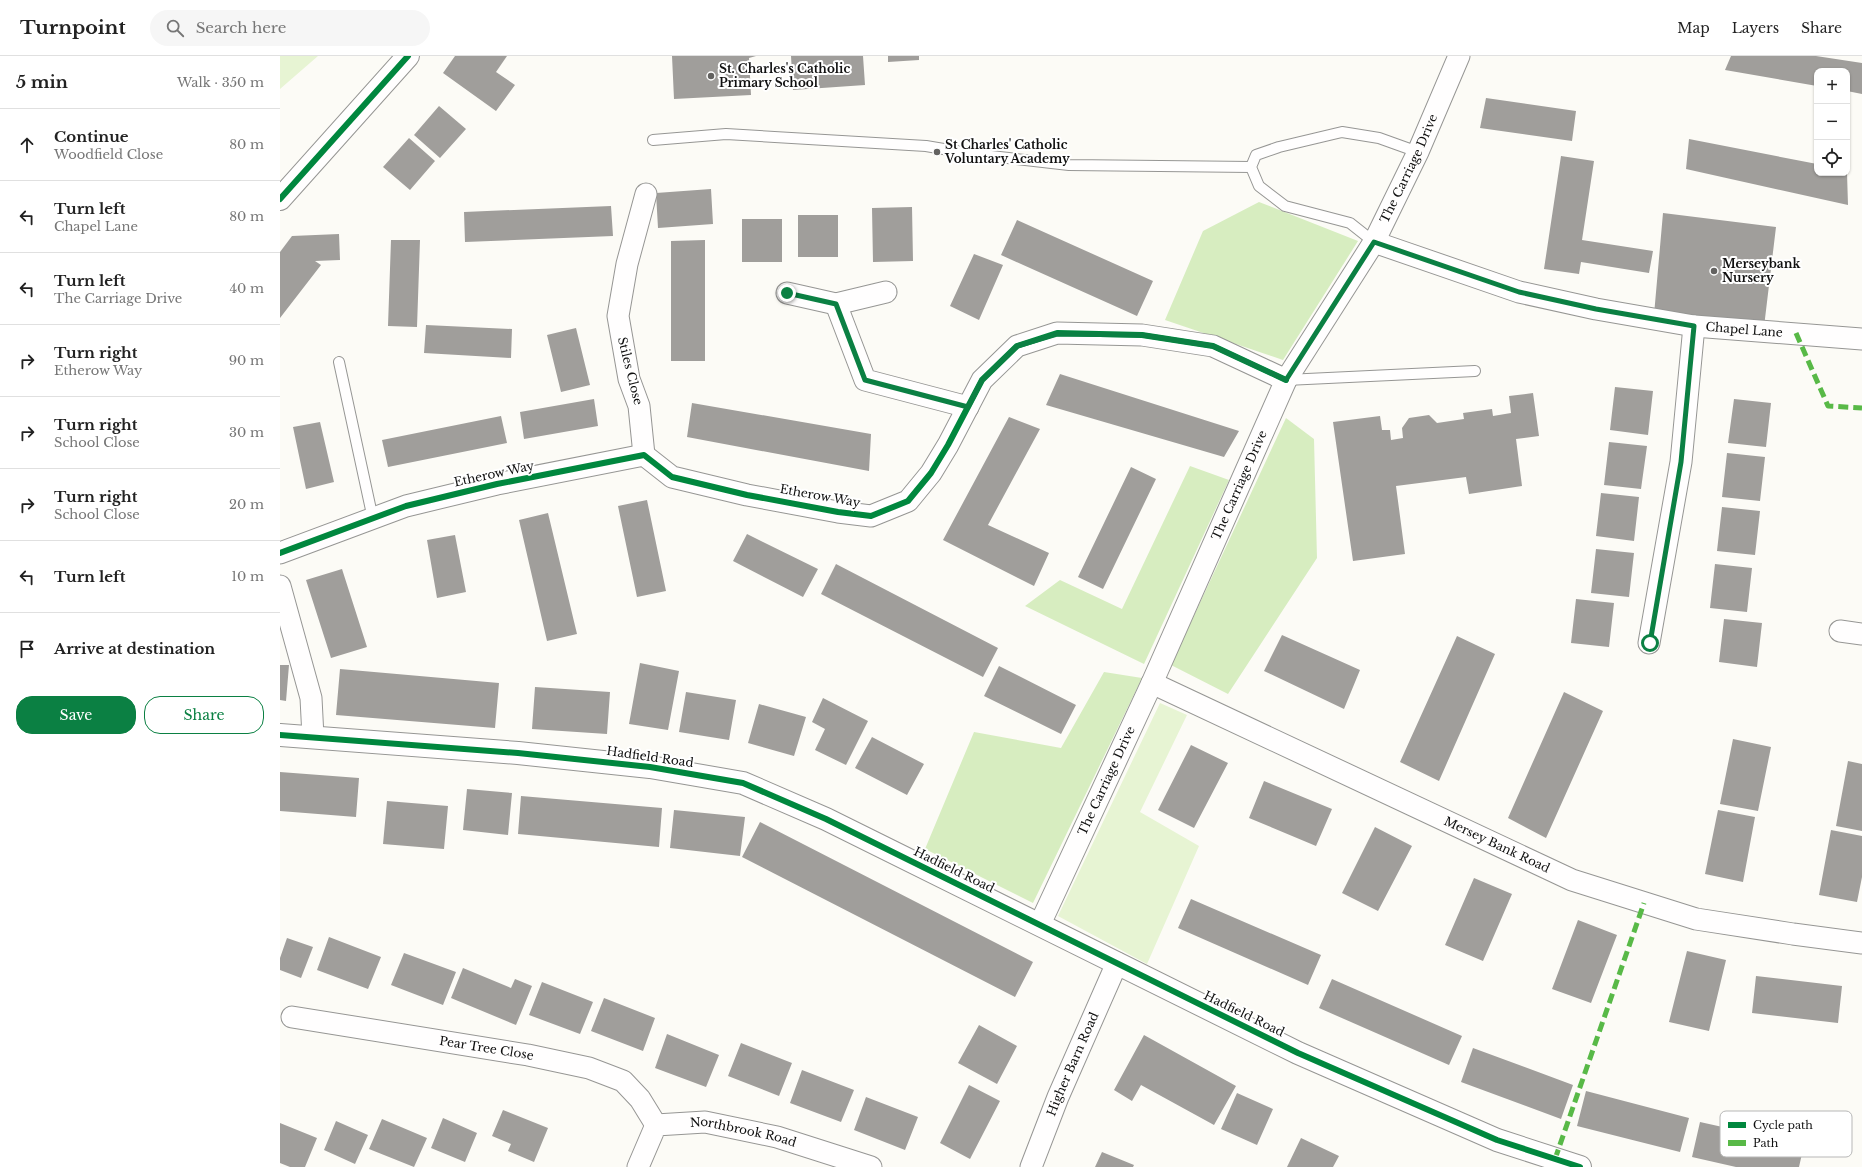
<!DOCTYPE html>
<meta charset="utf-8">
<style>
:root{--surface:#fff;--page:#f6f6f6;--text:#222;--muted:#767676;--line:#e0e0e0;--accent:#0b8043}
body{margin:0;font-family:"Libre Baskerville",serif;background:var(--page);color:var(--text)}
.controls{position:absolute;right:12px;top:12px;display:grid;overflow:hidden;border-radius:8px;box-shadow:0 1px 3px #0004}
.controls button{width:36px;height:36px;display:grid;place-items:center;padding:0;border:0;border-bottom:1px solid var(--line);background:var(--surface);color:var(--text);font:20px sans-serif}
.stop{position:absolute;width:12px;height:12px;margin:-9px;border:3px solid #0b8043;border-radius:50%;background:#fff}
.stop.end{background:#0b8043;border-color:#fff;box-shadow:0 1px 4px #0008}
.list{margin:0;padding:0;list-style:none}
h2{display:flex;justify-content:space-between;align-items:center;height:52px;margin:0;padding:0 16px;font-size:17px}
h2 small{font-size:13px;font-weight:400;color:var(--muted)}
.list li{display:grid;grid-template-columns:26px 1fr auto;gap:12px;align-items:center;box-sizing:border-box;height:72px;padding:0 16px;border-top:1px solid var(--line)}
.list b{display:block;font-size:15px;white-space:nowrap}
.list p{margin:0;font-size:13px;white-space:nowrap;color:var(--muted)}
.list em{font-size:13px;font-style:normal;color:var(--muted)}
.actions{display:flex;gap:8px;padding:12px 16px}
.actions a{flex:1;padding:9px 0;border:1px solid var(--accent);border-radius:16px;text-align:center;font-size:14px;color:var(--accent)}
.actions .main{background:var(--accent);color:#fff}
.icon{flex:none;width:22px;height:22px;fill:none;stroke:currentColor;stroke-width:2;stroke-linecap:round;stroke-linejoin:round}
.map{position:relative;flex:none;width:1582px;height:1111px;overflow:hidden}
header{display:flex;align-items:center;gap:24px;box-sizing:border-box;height:56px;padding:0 20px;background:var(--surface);border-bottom:1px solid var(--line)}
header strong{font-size:19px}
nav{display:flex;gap:22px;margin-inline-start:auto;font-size:14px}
.search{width:280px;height:36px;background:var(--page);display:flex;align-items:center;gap:10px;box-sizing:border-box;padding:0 14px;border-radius:22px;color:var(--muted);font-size:15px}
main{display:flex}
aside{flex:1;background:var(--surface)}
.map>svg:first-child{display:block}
</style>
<header>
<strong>Turnpoint</strong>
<div class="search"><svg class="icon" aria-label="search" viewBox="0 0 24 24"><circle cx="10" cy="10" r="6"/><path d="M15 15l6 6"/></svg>Search here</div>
<nav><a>Map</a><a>Layers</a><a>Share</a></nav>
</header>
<main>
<aside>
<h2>5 min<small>Walk · 350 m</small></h2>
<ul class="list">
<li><svg class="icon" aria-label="ahead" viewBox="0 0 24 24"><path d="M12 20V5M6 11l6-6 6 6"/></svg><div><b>Continue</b><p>Woodfield Close</p></div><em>80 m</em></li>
<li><svg class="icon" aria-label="left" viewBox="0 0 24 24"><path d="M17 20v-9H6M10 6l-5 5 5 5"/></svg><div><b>Turn left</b><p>Chapel Lane</p></div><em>80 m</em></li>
<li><svg class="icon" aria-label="left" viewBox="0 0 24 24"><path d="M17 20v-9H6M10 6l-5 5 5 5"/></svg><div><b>Turn left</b><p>The Carriage Drive</p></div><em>40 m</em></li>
<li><svg class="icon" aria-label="right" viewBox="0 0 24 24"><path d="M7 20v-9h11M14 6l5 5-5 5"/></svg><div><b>Turn right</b><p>Etherow Way</p></div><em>90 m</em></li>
<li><svg class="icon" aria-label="right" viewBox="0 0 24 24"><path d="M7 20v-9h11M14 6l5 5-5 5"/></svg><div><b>Turn right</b><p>School Close</p></div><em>30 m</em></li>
<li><svg class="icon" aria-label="right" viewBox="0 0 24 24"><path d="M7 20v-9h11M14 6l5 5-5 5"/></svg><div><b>Turn right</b><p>School Close</p></div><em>20 m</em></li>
<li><svg class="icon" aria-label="left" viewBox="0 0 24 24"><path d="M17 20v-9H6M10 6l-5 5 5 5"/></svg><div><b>Turn left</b></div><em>10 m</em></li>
<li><svg class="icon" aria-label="arrive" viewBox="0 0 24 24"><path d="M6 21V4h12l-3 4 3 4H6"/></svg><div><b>Arrive at destination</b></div></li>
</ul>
<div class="actions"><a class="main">Save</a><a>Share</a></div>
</aside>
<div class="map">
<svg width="1582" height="1111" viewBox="0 0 1582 1111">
<rect width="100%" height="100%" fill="#fcfbf6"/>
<path fill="#e7f4d3" d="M0,0H38L0,33Z
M880,647L907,659L860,756L919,790L867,908L778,860Z"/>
<path fill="#d7edc0" d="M979,146L1078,185L1003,304L885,264L923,175Z
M1006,362L1034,383L1037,502L948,638L891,609Z
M910,410L949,424L864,608L745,550L780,524L842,553Z
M824,616L862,622L753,847L645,793L694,676L781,692Z"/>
<path fill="#a09e9b" d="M175,0H227L216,16L235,29L216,55L163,17Z
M392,0H476L469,2L471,39L394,43Z
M511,0H583L585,29L513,34Z
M608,0H639V4L608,6Z
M1451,0H1536L1582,7V38L1567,35V15H1537V30L1445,14Z
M1206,42L1296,55L1292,85L1200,72Z
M159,50L186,73L160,102L134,79Z
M129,82L155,105L130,134L103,111Z
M1409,83L1537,108V117H1567L1568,149L1406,113Z
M1281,100L1314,105L1302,184L1373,195L1369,217L1301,206L1299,218L1264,213Z
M431,133L433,168L378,172L376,137Z
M331,150L333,180L185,186L184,156Z
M632,151L633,205L593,206L592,152Z
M1383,157L1496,171L1484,271L1374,259Z
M518,159H558V201H518Z
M462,163H502V206H462Z
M737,164L873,225L857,260L721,199Z
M59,178L60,204L35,205L41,209L0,262V196L12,180Z
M111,184H140L137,271L108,270Z
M425,184V305H391V185Z
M694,198L723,209L699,264L670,250Z
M146,269L232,273L231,302L144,297Z
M296,272L310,329L281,336L267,279Z
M780,318L959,375L944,401L766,349Z
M1335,331L1373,335L1368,379L1330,374Z
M1253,337L1259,380L1236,383L1242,430L1189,438L1186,421L1116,430L1125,498L1073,505L1053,366L1100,360L1102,374H1110L1111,384L1123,382L1122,372L1129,362L1149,359L1157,367L1184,363L1183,357L1212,353L1213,360L1231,357L1229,340Z
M314,343L318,370L244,383L240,356Z
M1454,343L1491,347L1486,391L1448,387Z
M412,347L591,378L589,415L407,381Z
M221,360L227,387L108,411L102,384Z
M729,361L760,373L708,469L769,497L754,530L663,484Z
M40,366L54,426L26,433L13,371Z
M1329,386L1367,390L1361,433L1324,429Z
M1447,397L1485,401L1480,445L1442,441Z
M851,411L876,423L823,533L798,521Z
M1321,437L1359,441L1354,485L1316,480Z
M367,444L386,535L357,541L338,450Z
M1442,451L1480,455L1475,499L1437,495Z
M268,457L297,578L267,585L239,464Z
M467,478L538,513L523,541L453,505Z
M175,479L186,536L157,542L147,484Z
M1316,493L1354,497L1349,541L1311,537Z
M556,508L718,592L703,621L541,538Z
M1435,508L1472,512L1467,556L1430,552Z
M62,513L87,591L51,602L26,524Z
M1296,543L1334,547L1329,591L1291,587Z
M1444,563L1482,567L1477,611L1439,606Z
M1002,579L1080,614L1064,653L984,615Z
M1177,580L1215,598L1159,725L1120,706Z
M360,607L399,615L388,674L349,668Z
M0,609H9L6,645L0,644Z
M719,610L796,649L781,678L704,640Z
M60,613L219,627L215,672L56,659Z
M255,631L330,636L327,678L252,673Z
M406,636L456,644L449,684L399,676Z
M1284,636L1323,655L1266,782L1228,762Z
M543,642L588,665L566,709L535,694L545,673L532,666Z
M479,648L526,661L514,700L468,687Z
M592,681L644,708L627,739L575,712Z
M1453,683L1491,691L1478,755L1440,748Z
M911,689L948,707L914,772L878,754Z
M1568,705L1582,708V775L1556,770Z
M0,716L79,722L76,761L0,755Z
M984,725L1052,753L1036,790L969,762Z
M187,733L232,737L228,779L183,774Z
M241,740L382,752L379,791L238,778Z
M107,745L168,750L164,793L103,788Z
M394,754L465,761L460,800L390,792Z
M1438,754L1475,761L1463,826L1425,818Z
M480,766L753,906L735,941L462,801Z
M1095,771L1132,790L1098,855L1062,837Z
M1551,774L1582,780V821L1577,846L1539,839Z
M1194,822L1232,838L1203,905L1165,889Z
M911,843L1041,899L1028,929L898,872Z
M1298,864L1337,879L1311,947L1272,933Z
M49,881L101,901L88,933L37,914Z
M7,882L33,891L21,922L0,914V902Z
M1407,895L1446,904L1429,975L1389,966Z
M124,897L176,916L163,949L111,929Z
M183,912L231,932L235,923L252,930L236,969L171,942Z
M1476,920L1562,930L1558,967L1472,957Z
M1052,923L1182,980L1169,1009L1039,952Z
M262,926L313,946L300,978L249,959Z
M324,942L375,962L363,995L311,975Z
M699,969L737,990L717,1028L678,1007Z
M387,978L439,999L426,1031L375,1012Z
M864,979L956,1030L934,1069L861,1029L852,1045L834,1034Z
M461,987L512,1007L499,1040L448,1020Z
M1193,992L1293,1029L1281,1063L1181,1026Z
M522,1014L574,1034L561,1066L510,1047Z
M689,1029L720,1045L690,1103L660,1087Z
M1306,1035L1409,1062L1400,1096L1297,1070Z
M957,1037L993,1053L977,1089L941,1073Z
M586,1041L638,1061L625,1094L574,1074Z
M223,1054L268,1072L254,1106L228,1095L231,1088L212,1080Z
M163,1062L197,1077L185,1106L151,1092Z
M102,1063L147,1082L134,1111L89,1093Z
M56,1065L88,1079L75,1108L44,1094Z
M1420,1066L1524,1089L1519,1111H1456L1412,1101Z
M0,1067L37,1082L25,1111H10L0,1107Z
M1021,1082L1059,1100L1053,1111H1007Z
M822,1096L854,1109L853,1111H815Z"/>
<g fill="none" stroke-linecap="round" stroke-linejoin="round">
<g stroke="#969694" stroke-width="12">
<path id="service" d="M373,84L446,78L646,90L693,98L789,109L971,111
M1094,186L1070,167L1005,150L979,130L971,111L976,99L999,91L1062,76L1099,82L1138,96
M59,306L93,463
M1006,324L1195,315"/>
</g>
<g stroke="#969694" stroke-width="23">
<g id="minor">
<path id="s1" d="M1094,186L1239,236L1316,253L1414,270L1582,283"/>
<path d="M507,237L556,248L606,236"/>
<path d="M556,248L585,324L688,351"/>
<path d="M364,399L359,350L349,323L338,260L347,208L366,138"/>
<path d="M0,497L126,450L217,428L364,399L392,421L467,439L558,456L591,460L628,445L651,417L668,389L702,324L737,290L777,277L862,279L933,290L1006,324"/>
<path d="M0,530L31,642L33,681"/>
<path d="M1560,575L1582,578"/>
<path d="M1369,587L1401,406L1414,270"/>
<path id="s2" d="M872,627L1292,824L1416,863L1513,878L1582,887"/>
<path id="s3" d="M760,868L872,627L1006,324L1094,186L1138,96L1179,0"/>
<path id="s4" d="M12,961L248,999L309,1012L343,1025L360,1043L376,1069"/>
<path id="s5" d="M358,1111L376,1069L425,1066L497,1081L591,1111"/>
<path id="s6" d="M751,1111L778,1041L837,907"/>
</g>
</g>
<g stroke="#969694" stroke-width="24">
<path id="tertiary" d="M0,143L128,0
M0,679L238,697L370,711L463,727L546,763L1018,997L1217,1084L1300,1111"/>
</g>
<use href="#service" stroke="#fffefe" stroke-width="10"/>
<use href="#minor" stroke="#fffefe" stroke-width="21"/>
<use href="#tertiary" stroke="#fffefe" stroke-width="22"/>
<path stroke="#58b947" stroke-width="5" stroke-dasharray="10 5" stroke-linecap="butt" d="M1516,277L1548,350L1582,352
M1275,1103L1364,847"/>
<g stroke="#fff" stroke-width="8">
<path id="cycleway" d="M0,143L128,0
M0,497L126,450L217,428L364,399L392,421L467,439L558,456L591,460L628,445L651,417L668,389L702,324L737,290L777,277L862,279L933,290L1006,324
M0,679L238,697L370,711L463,727L546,763L1018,997L1217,1084L1300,1111"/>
</g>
<use href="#cycleway" stroke="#00873e" stroke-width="6"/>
</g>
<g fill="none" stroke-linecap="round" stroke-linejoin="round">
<path stroke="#0b8043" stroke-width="5" d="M507,237L556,248L585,324L688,351L702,324L737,290L777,278L862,279L933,290L1006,324L1094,186L1239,236L1316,253L1414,270L1401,406L1370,587"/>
</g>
<g fill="#636260" stroke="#fff" stroke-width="1.5">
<circle cx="431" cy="20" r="4"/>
<circle cx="657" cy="96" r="4"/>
<circle cx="1434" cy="215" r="4"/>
</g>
<g text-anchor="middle" stroke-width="4" stroke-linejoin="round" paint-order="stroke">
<g font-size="12" font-weight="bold" fill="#101010" stroke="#fff" text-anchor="start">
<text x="439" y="17">St. Charles's Catholic<tspan x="439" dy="14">Primary School</tspan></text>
<text x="665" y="93">St Charles' Catholic<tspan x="665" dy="14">Voluntary Academy</tspan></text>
<text x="1442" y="212">Merseybank<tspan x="1442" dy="14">Nursery</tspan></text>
</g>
<g font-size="12" fill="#101010" stroke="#fff">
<text dy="4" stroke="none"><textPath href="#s3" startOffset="842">The Carriage Drive</textPath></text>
<text dy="4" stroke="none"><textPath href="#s1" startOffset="382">Chapel Lane</textPath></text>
<text transform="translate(350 315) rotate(76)" y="4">Stiles Close</text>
<text transform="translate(214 418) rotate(-12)" y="4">Etherow Way</text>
<text dy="4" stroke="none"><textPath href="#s3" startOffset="482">The Carriage Drive</textPath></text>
<text transform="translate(540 440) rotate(10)" y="4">Etherow Way</text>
<text transform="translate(370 701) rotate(8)" y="4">Hadfield Road</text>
<text dy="4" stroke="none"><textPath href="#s3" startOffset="158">The Carriage Drive</textPath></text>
<text dy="4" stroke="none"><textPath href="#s2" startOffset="381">Mersey Bank Road</textPath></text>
<text transform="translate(674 814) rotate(26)" y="4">Hadfield Road</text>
<text transform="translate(964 958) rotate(26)" y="4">Hadfield Road</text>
<text dy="4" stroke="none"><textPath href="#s4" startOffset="197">Pear Tree Close</textPath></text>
<text dy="4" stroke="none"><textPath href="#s6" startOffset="111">Higher Barn Road</textPath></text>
<text dy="4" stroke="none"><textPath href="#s5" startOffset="134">Northbrook Road</textPath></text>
</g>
</g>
<rect x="1440" y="1055" width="132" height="46" rx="6" fill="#fff" stroke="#b7b7b7" stroke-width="1"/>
<rect x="1448" y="1066" width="18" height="6" fill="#00873e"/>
<rect x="1448" y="1084" width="18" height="6" fill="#58b947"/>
<g font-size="11" fill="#101010">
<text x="1473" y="1073">Cycle path</text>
<text x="1473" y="1091">Path</text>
</g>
</svg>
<div class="controls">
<button>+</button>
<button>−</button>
<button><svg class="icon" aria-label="locate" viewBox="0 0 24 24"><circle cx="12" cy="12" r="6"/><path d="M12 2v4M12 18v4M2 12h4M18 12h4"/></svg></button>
</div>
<div class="stop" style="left:1370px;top:587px"></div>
<div class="stop end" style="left:507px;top:237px"></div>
</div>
</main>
